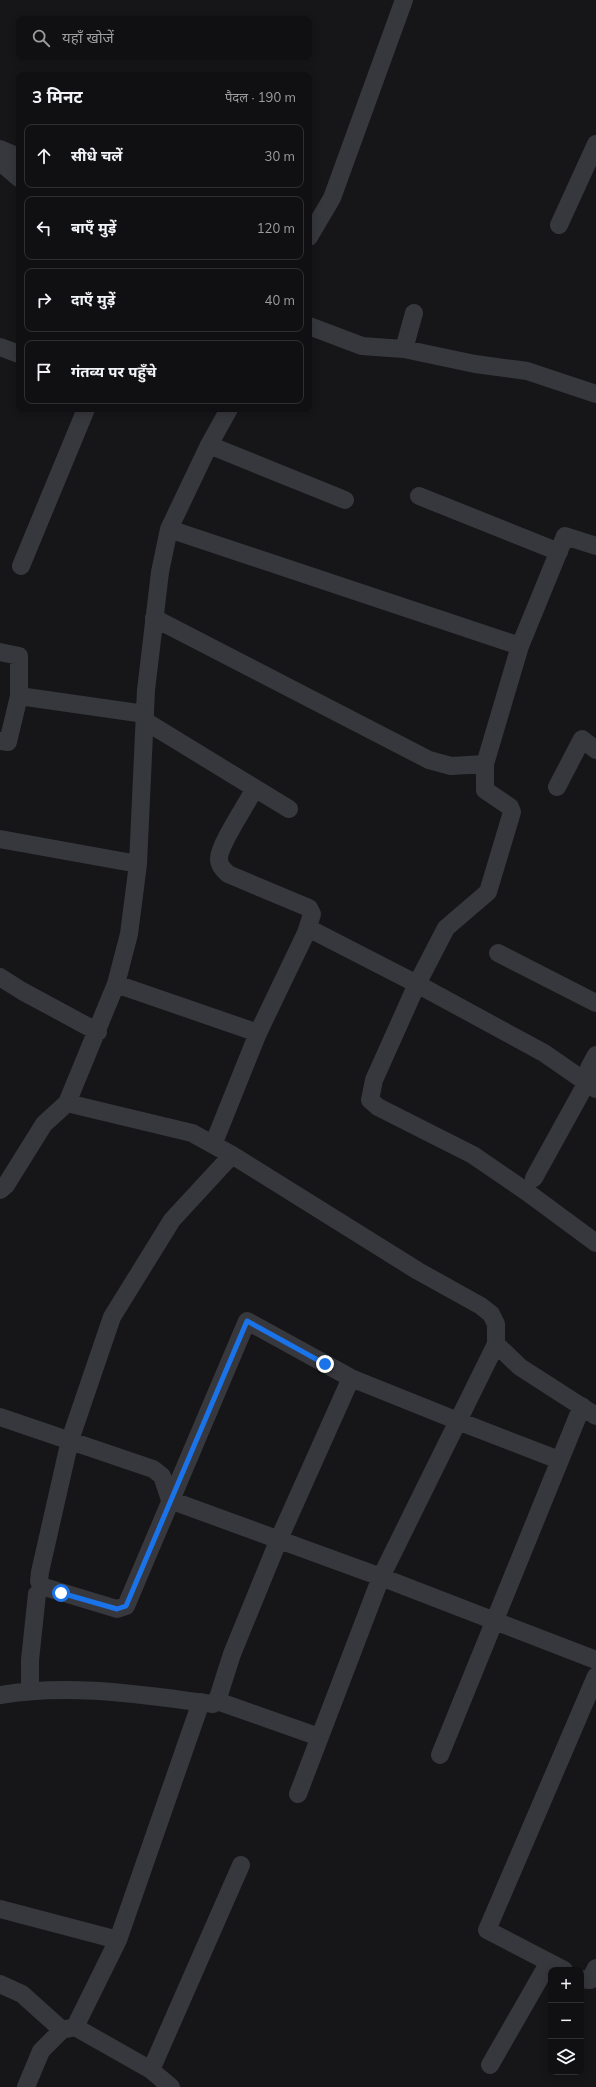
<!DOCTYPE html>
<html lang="hi">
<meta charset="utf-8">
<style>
:root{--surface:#101012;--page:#19191b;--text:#f1f3f6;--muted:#9c9d9f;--line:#303032}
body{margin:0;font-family:Mulish,"Noto Sans Devanagari",sans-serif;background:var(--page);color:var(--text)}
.controls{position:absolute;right:12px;bottom:12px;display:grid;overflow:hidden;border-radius:8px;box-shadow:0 2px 10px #0003}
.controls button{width:36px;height:36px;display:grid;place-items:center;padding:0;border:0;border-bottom:1px solid var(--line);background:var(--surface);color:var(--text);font:20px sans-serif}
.stop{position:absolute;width:12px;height:12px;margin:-9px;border:3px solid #1a73e8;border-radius:50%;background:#fff}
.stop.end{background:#1a73e8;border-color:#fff;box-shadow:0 1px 4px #0008}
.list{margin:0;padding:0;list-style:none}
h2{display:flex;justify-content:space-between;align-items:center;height:52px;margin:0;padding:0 16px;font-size:17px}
h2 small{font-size:13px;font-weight:400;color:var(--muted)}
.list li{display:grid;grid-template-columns:26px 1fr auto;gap:12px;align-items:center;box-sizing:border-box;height:64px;margin:0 8px 8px;padding:0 8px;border:1px solid var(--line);border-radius:8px}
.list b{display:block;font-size:15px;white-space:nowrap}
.list em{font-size:13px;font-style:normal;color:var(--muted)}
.icon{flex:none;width:22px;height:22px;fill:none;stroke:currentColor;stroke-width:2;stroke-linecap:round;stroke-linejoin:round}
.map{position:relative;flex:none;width:596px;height:2087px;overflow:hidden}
.search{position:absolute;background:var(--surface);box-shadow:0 2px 10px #0003;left:16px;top:16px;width:296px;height:44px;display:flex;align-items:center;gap:10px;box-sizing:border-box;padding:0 14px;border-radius:8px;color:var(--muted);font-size:15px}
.panel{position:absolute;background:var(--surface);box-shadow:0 2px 10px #0003;left:16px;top:72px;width:296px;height:340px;border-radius:8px}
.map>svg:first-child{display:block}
</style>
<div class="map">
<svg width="596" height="2087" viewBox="0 0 596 2087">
<rect width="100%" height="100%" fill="#161618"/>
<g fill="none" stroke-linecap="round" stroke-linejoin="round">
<path stroke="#37383d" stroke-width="18" d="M0,149L19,157
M0,162L19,178
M559,225L596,144
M309,237L332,198L404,0
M309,326L362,346L404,349L414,313
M0,347L19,354
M404,349L475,364L527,371L596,394
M209,445L345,500
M419,496L559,552
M169,529L520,646
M596,546L565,536L520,646L485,764V790L510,807L512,812L488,892L446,928L417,984L374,1080L370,1100L378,1107L473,1155L527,1192L596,1243
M21,566L86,409
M154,618L429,760L451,766L485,764
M0,652L19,656V696L8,742L0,741
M19,696L145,714
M145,721L289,809
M557,787L582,739L596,750
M0,839L138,864
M308,928L417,984L544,1053L596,1089
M498,953L596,1003
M0,977L22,991L98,1032
M116,984L258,1033
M67,1103L116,984L129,934L138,864L146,690L160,572L169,529L209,445L229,409
M213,1145L258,1033L306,933L312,914L309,908L228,874C223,869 219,866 219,858C219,845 248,802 255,788
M232,1155L172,1220L112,1317L70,1440L40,1572L39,1581L41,1586L117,1609L126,1606L247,1321L351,1378L458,1421L496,1344
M534,1178L587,1082L589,1068L596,1055
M0,1190L6,1185L44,1124L67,1103L192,1133L232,1155L418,1271L481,1306L491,1314L496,1324V1344L520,1367L596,1416
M0,1417L153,1469L162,1476L170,1500L381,1577L596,1660
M30,1690V1660L37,1594
M0,1695C72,1683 142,1695 213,1704L217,1701L232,1654L279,1539L351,1378
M217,1701L319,1737
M440,1755L582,1406
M298,1794L381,1577L458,1421L559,1460
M0,1909L118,1940
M564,1970L487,1930L596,1676
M581,1979L590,1980L596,1968
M0,1984L22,1994L62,2030
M75,2027L151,2070L171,2087
M490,2065L549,1962
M151,2070L241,1865
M26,2087L41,2051L62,2030L75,2027L118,1940L201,1702"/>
</g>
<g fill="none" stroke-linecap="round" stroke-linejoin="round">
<path stroke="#1a73e8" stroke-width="5" d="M61,1593L117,1609L126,1606L247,1321L325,1364"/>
</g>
</svg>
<div class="controls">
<button>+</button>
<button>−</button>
<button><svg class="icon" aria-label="layers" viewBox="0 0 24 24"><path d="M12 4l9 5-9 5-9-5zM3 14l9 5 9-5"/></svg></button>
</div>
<div class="stop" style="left:61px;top:1593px"></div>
<div class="stop end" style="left:325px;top:1364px"></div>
<div class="search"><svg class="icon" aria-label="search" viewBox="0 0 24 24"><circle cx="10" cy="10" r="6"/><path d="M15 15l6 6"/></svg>यहाँ खोजें</div>
<section class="panel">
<h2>3 मिनट<small>पैदल · 190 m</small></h2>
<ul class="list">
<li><svg class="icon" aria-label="ahead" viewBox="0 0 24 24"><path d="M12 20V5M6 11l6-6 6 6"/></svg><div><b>सीधे चलें</b></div><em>30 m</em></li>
<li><svg class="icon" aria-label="left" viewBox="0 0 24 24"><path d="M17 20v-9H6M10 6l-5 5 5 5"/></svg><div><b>बाएँ मुड़ें</b></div><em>120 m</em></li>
<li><svg class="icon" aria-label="right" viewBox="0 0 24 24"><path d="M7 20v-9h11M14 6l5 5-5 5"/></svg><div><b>दाएँ मुड़ें</b></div><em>40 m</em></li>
<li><svg class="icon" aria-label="arrive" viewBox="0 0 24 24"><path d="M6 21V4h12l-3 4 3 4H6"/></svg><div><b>गंतव्य पर पहुँचे</b></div></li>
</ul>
</section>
</div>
